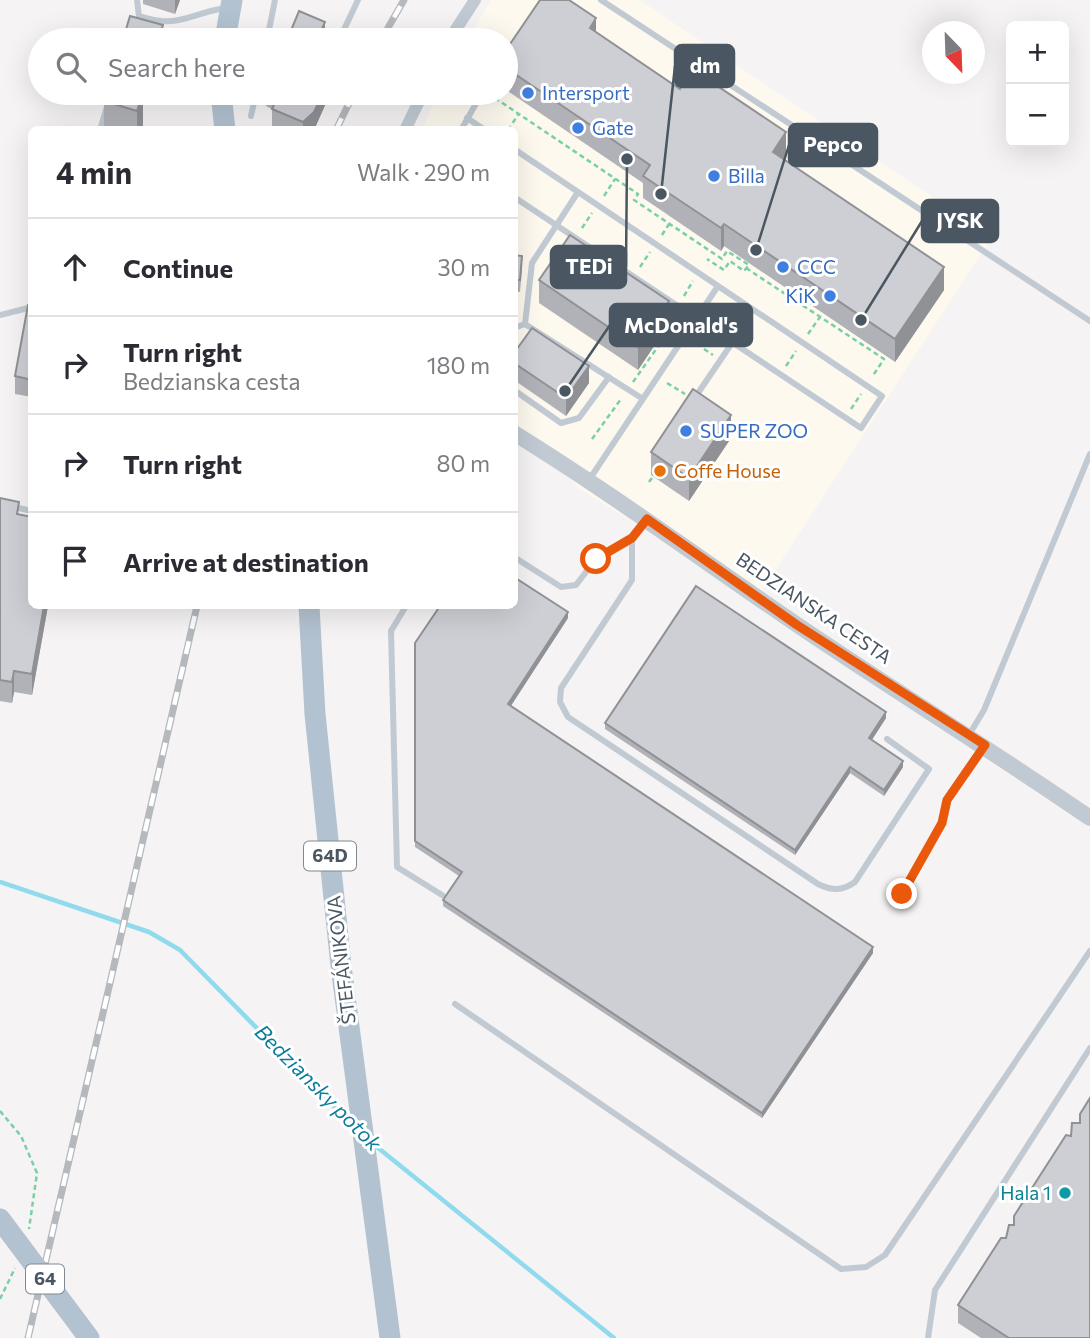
<!DOCTYPE html>
<meta charset="utf-8">
<style>
:root{--surface:#fff;--page:#f7f7f7;--text:#2b2b33;--muted:#7c7c81;--line:#e1e1e2}
body{margin:0;font-family:Commissioner,sans-serif;background:var(--page);color:var(--text)}
.controls{position:absolute;right:21px;top:21px;display:grid;overflow:hidden;border-radius:10px;box-shadow:0 7px 28px #0002}
.controls button{width:63px;height:63px;display:grid;place-items:center;padding:0;border:0;border-bottom:2px solid var(--line);background:var(--surface);color:var(--text);font:35px sans-serif}
.compass{position:absolute;left:922px;top:21px;width:63px;height:63px;border-radius:50%;background:var(--surface);box-shadow:0 7px 28px #0002;rotate:157deg}
.stop{position:absolute;width:21px;height:21px;margin:-16px;border:5px solid #ea580c;border-radius:50%;background:#fff}
.stop.end{background:#ea580c;border-color:#fff;box-shadow:0 2px 7px #0008}
.list{margin:0;padding:0;list-style:none}
h2{display:flex;justify-content:space-between;align-items:center;height:91px;margin:0;padding:0 28px;font-size:30px}
h2 small{font-size:23px;font-weight:400;color:var(--muted)}
.list li{display:grid;grid-template-columns:46px 1fr auto;gap:21px;align-items:center;box-sizing:border-box;height:98px;padding:0 28px;border-top:2px solid var(--line)}
.list b{display:block;font-size:26px;white-space:nowrap}
.list p{margin:0;font-size:23px;white-space:nowrap;color:var(--muted)}
.list em{font-size:23px;font-style:normal;color:var(--muted)}
.icon{flex:none;width:38px;height:38px;fill:none;stroke:currentColor;stroke-width:2;stroke-linecap:round;stroke-linejoin:round}
.map{position:relative;flex:none;width:1090px;height:1338px;overflow:hidden}
.search{position:absolute;background:var(--surface);box-shadow:0 7px 28px #0002;left:28px;top:28px;width:490px;height:77px;display:flex;align-items:center;gap:18px;box-sizing:border-box;padding:0 24px;border-radius:38px;color:var(--muted);font-size:26px}
.panel{position:absolute;background:var(--surface);box-shadow:0 7px 28px #0002;left:28px;top:126px;width:490px;height:483px;border-radius:10px}
.map>svg:first-child{display:block}
</style>
<div class="map">
<svg width="1090" height="1338" viewBox="0 0 1090 1338">
<rect width="100%" height="100%" fill="#f5f3f3"/>
<path fill="#fdf9ef" d="M491,0H640L992,237L756,600L579,488L515,428L514,130H422L438,93H506V40H467Z"/>
<g fill="none" stroke-linecap="round" stroke-linejoin="round">
<path stroke="#90daee" stroke-width="4.5" d="M0,882L149,932L180,950L355,1128
M372,1143L614,1338"/>
<path stroke="#7ad0a6" stroke-width="2.5" stroke-dasharray="5 3.5" stroke-linecap="butt" d="M495,98L638,194L634,200L722,259L727,251L749,265L744,271L730,261L724,270L707,259
M508,130L518,115
M604,196L615,179
M582,228L592,213
M662,235L669,224
M640,267L650,252
M746,268L884,359L872,377
M684,296L693,281
M808,334L820,317
M704,349L713,355
M786,366L796,351
M633,382L671,328
M667,383L685,394
M851,409L861,394
M592,439L621,399
M649,482L654,475
M0,1111L21,1136L37,1173L29,1229
M0,1299L15,1268"/>
<path stroke="#c1cad2" stroke-width="6" d="M137,0L139,17
M601,0L1090,321
M139,16C179,29 188,14 225,8
M267,40L275,0
M339,40L358,0
M176,93L193,95L216,93
M251,116L256,93
M467,118L485,130
M100,130L111,93
M461,130L482,93
M514,149L882,396L861,428L514,197
M0,315L32,307
M525,324L532,263L578,192
M525,324L643,399
M514,328L525,324
M514,390L561,423L579,418L609,377
M694,399L732,343
M589,480L718,286
M0,504L32,511
M632,538V580L561,688L560,702L568,717L818,884C832,891 842,891 855,882L929,769L887,739
M514,557L561,587L576,585L596,559L632,538L646,520
M406,606L391,631L397,867L442,895
M969,735L984,710L1090,454
M902,894L942,823L947,800L984,747
M455,1004L841,1269L866,1267L885,1255L1090,951
M928,1338L935,1290L1090,1048"/>
<path stroke="#c1cad2" stroke-width="12" d="M449,40L475,0
M405,130L423,93"/>
<path stroke="#c1cad2" stroke-width="16" d="M514,433C611,493 702,560 796,624C893,690 993,751 1090,818"/>
<path stroke="#b3c2d1" stroke-width="21" d="M225,40L232,0
M221,93L225,130
M309,606L315,714L341,966L390,1338"/>
<g stroke="#b5b8bd" stroke-width="7">
<path id="rail" d="M381,40L404,0
M336,130L354,93
M28,1338L197,606"/>
</g>
<use href="#rail" stroke="#fff" stroke-width="4.5" stroke-dasharray="13" stroke-linecap="butt"/>
<path stroke="#b3c2d1" stroke-width="21" d="M0,1219L89,1338"/>
</g>
<path fill="#b0b2b7" d="M143,0H180L175,14L143,4Z
M596,33L680,89L786,155L783,159L944,290L895,362L724,246L721,251L643,198V183L506,90V68Z
M124,36L163,40H124Z
M143,93V124L142,130H104V101Z
M266,93H330V94L314,130H278L272,127V109L266,106Z
M514,255L522,268L520,292L514,291Z
M539,280L669,324L638,370L539,303Z
M32,305V397L15,394V376Z
M514,353L589,383L566,416L514,380Z
M731,438L689,501L651,475V452Z
M0,498L19,514L32,606H48L32,695L14,692L12,703L0,701Z
M568,618L511,706L873,953L762,1118L443,906V900L459,876L415,847V643Z
M886,718L872,740L903,767L884,796L850,773L795,855L605,729V723Z
M1080,1123L1090,1338H981L958,1323V1305L1006,1238Z"/>
<path fill="#909195" d="M175,0H180L175,14Z
M596,18V41L590,28Z
M325,22V40H317Z
M163,25V40H158Z
M143,93V124L142,130H137V111Z
M323,93H330V94L314,130H303V122Z
M786,132V155L773,174V152Z
M724,224V246L721,251V228Z
M944,267V290L895,362V339Z
M669,301V324L638,370V347Z
M589,366V383L566,416V398Z
M731,415V438L689,501V478Z
M44,606H48L32,695V674Z
M568,612V618L508,710V704Z
M14,671V692L12,703V682Z
M886,712V718L869,744V738Z
M903,761V767L884,796V790Z
M850,767V773L795,855V850Z
M873,947V953L762,1118V1113Z"/>
<path fill="#cdcfd5" stroke="#909195" stroke-width="2" d="M540,0H569L596,18L590,28L680,89L692,69L786,132L773,152L944,267L895,339L724,224L721,228L643,176L650,165L506,68V50Z
M299,11L325,22L317,40H287Z
M130,16L163,25L158,40H138L124,36Z
M107,93H143L137,111L104,101Z
M277,93H323L314,112L303,122L272,109L279,94Z
M570,235L669,301L638,347L539,280Z
M514,255L522,256L520,280H514Z
M28,305H32V380L15,376Z
M532,328L589,366L566,398L514,363V353Z
M693,389L731,415L689,478L651,452Z
M0,498L19,502L17,514L32,517V606H44L32,674L14,671L12,682L0,680Z
M514,577L568,612L508,704L873,947L762,1113L443,900L462,872L415,841V643L440,606H514Z
M696,586L886,712L869,738L903,761L884,790L850,767L795,850L605,723Z
M1090,1098V1338H1009L958,1305L1001,1238H1006L1009,1225H1014V1216L1066,1135L1071,1136L1072,1123H1080V1114Z"/>
<g fill="none" stroke-linecap="round" stroke-linejoin="round">
<path stroke="#ea580c" stroke-width="9" d="M596,559L632,538L647,519L797,625L985,745L947,800L942,823L902,894"/>
</g>
<g fill="#3f7fe0" stroke="#fff" stroke-width="2.5">
<circle cx="528" cy="93" r="7"/>
<circle cx="578" cy="128" r="7"/>
<circle cx="714" cy="176" r="7"/>
<circle cx="783" cy="267" r="7"/>
<circle cx="830" cy="296" r="7"/>
<circle cx="686" cy="431" r="7"/>
</g>
<circle fill="#e8710a" stroke="#fff" stroke-width="2.5" cx="660" cy="471" r="7"/>
<circle fill="#0f9aa8" stroke="#fff" stroke-width="2.5" cx="1065" cy="1193" r="7"/>
<g text-anchor="middle" stroke-width="6" stroke-linejoin="round" paint-order="stroke">
<g fill="#fff" stroke="#808990" stroke-width="2">
<rect x="304" y="841.5" width="52" height="29" rx="5"/>
<rect x="26" y="1264.5" width="38" height="29" rx="5"/>
</g>
<g font-size="18" font-weight="bold" fill="#4a5661">
<text x="330" y="862">64D</text>
<text x="45" y="1285">64</text>
</g>
<g font-size="19" fill="#366cbe" stroke="#fff" text-anchor="start">
<text x="542" y="100">Intersport</text>
<text x="592" y="135">Gate</text>
<text x="728" y="183">Billa</text>
<text x="797" y="274">CCC</text>
<text x="816" y="303" text-anchor="end">KiK</text>
<text x="700" y="438">SUPER ZOO</text>
</g>
<g font-size="19" fill="#c56008" stroke="#fff" text-anchor="start">
<text x="674" y="478">Coffe House</text>
</g>
<g font-size="19" fill="#4a5661" stroke="#fff">
<text transform="translate(814 608) rotate(34)" y="7">BEDZIANSKA CESTA</text>
<text transform="translate(341 960) rotate(-97)" y="7">ŠTEFÁNIKOVA</text>
</g>
<g font-size="19" fill="#0d838f" stroke="#fff" text-anchor="end">
<text x="1051" y="1200">Hala 1</text>
</g>
<g font-size="21" font-style="italic" fill="#0c7c9b" stroke="#fff">
<text transform="translate(318 1088) rotate(45)" y="7">Bedziansky potok</text>
</g>
</g>
<path fill="none" stroke="#4a5661" stroke-width="2.5" d="M661 194L675 66M756 250L789 145M861 320L922 221M627 159L626 267M565 391L610 325"/>
<g fill="#4a5661" stroke="#fff" stroke-width="2.5">
<circle cx="661" cy="194" r="7"/>
<circle cx="756" cy="250" r="7"/>
<circle cx="861" cy="320" r="7"/>
<circle cx="627" cy="159" r="7"/>
<circle cx="565" cy="391" r="7"/>
</g>
<g fill="#4a5661" stroke="#4a5661" stroke-width="2.5">
<rect x="675" y="45" width="59" height="42" rx="7"/>
<rect x="789" y="124" width="88" height="42" rx="7"/>
<rect x="922" y="200" width="76" height="42" rx="7"/>
<rect x="551" y="246" width="75" height="42" rx="7"/>
<rect x="610" y="304" width="142" height="42" rx="7"/>
</g>
<g font-size="21" text-anchor="middle" font-weight="bold" fill="#fff">
<text x="705" y="73">dm</text>
<text x="833" y="152">Pepco</text>
<text x="960" y="228">JYSK</text>
<text x="589" y="274">TEDi</text>
<text x="681" y="333">McDonald's</text>
</g>
</svg>
<div class="controls">
<button>+</button>
<button>−</button>
</div>
<svg class="compass" viewBox="-18 -18 36 36"><path d="M0-13l5 13h-10z" fill="#e53935"/><path d="M0 13l5-13h-10z" fill="#7c7c81"/></svg>
<div class="stop" style="left:596px;top:559px"></div>
<div class="stop end" style="left:902px;top:894px"></div>
<div class="search"><svg class="icon" aria-label="search" viewBox="0 0 24 24"><circle cx="10" cy="10" r="6"/><path d="M15 15l6 6"/></svg>Search here</div>
<section class="panel">
<h2>4 min<small>Walk · 290 m</small></h2>
<ul class="list">
<li><svg class="icon" aria-label="ahead" viewBox="0 0 24 24"><path d="M12 20V5M6 11l6-6 6 6"/></svg><div><b>Continue</b></div><em>30 m</em></li>
<li><svg class="icon" aria-label="right" viewBox="0 0 24 24"><path d="M7 20v-9h11M14 6l5 5-5 5"/></svg><div><b>Turn right</b><p>Bedzianska cesta</p></div><em>180 m</em></li>
<li><svg class="icon" aria-label="right" viewBox="0 0 24 24"><path d="M7 20v-9h11M14 6l5 5-5 5"/></svg><div><b>Turn right</b></div><em>80 m</em></li>
<li><svg class="icon" aria-label="arrive" viewBox="0 0 24 24"><path d="M6 21V4h12l-3 4 3 4H6"/></svg><div><b>Arrive at destination</b></div></li>
</ul>
</section>
</div>
